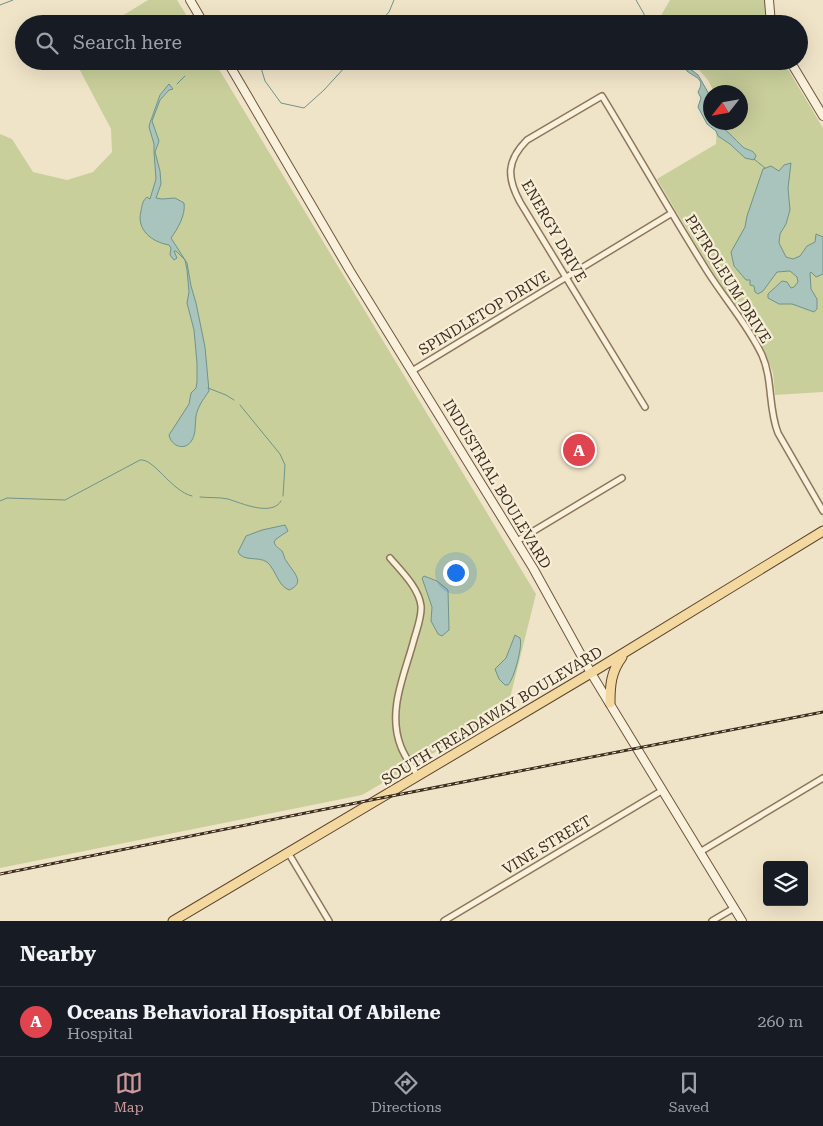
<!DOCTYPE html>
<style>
:root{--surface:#171b24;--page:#20242c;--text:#f1f3f6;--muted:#9ea1a6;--line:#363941;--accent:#cc999b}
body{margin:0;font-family:"Roboto Serif",serif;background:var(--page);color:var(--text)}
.controls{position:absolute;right:15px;bottom:15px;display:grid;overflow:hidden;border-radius:5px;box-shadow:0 5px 20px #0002}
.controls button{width:45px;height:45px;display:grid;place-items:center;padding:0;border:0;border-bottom:1px solid var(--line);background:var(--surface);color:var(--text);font:25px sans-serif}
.compass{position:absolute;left:703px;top:85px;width:45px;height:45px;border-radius:50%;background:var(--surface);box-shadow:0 5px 20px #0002;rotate:239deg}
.you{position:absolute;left:455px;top:572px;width:18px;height:18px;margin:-12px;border:4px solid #fff;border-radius:50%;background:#1a73e8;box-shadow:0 0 0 8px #1a73e833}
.badge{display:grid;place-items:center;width:32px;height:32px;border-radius:50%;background:var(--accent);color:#fff;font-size:16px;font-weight:700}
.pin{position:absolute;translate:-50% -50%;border:2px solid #fff;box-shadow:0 1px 5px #0006}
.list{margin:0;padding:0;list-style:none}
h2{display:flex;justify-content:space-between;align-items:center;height:65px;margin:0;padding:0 20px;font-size:21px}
h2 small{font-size:16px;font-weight:400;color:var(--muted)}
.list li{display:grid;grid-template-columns:32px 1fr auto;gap:15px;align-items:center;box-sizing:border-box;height:70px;padding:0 20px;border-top:1px solid var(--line)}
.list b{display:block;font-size:19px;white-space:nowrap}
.list p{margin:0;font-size:16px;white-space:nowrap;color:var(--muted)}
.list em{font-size:16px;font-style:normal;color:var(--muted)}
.icon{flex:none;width:28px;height:28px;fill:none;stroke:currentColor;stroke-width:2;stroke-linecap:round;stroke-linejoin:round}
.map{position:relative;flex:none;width:823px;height:921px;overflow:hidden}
.search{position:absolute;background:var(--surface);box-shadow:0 5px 20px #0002;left:15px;right:15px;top:15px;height:55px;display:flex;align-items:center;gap:12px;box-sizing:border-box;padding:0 18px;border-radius:28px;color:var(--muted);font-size:19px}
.sheet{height:135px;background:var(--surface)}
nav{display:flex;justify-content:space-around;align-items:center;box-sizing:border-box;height:70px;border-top:1px solid var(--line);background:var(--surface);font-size:14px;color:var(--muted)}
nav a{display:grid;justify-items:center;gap:2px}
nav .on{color:var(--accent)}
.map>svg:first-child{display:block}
</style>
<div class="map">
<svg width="823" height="921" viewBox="0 0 823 921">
<rect width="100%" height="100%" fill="#f0e4c8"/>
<path fill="#c9cf9b" d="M148,0H177L192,24H109Z
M670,0H765L766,24H656Z
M75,61H214L536,594L507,710L362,795L0,868V134L12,139L33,172L67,180L93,172L112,152L111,129Z
M691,61H783L823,128V392L775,395L773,373L764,350L705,260L657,179L716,144L717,123L740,122V92H714L708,80Z"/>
<path fill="#a9c4bc" stroke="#6f938a" d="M680,61L698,75L709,94L710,102L708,112L710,122C722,123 735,140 743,147C748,151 753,149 756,156L754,160L745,158L730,144L718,136L716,131L707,124L698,107L701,98L698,92C706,78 695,78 687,71C685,68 682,64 680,61Z
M169,84L173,89L169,90L160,100L152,121L159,141L155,152L160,171L161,184L156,198L162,199L175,198L184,203C186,215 177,230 171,238L187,263L191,286L196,303L205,347L209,391C203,400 198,406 196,416C195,423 196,434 192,440C185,452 171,446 169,435L189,404L191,393L196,388L197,382V363L194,330L187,303L189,292L187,270L185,260L176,251H174L177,258L174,260L170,255L171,248L169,245C152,242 136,230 141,211C142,205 143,200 147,197L150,199L156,179L154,152V144L149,127L150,123L160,95Z
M791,163L788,188L790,210L786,224L780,234L779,243L786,257L793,259L800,256L807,246L815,242L816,234L823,237V274L816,277L811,272L810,273L811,289L817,299V309L814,312L792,304H779L768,298V294L782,281L787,282L791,288L794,287L798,282L797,277L790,271L777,272L763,291L758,294L755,292L754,286L750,285V280H746L734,266L731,252L745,227L747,216L763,169L771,166L779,171L784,165Z
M285,525L288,531L276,539L274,542C276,548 278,547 282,551C284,554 284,559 287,562C294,573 306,583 289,590C278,586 276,570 267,562C258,556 243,562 238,552L246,536L262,530Z
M424,576L437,581L448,590L449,630L442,636L438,634L431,621L432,607L422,578Z
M515,635L520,638C523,646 514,679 508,685H505L499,679L495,669L506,658Z"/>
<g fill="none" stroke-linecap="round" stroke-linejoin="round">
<path stroke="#6f938a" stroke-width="1" d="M636,0L644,14L646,24
M0,5L13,0
M378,24L389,12L394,0
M259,61L265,81L281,103L304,108L324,90L346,66L348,61
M177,84L185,76
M754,159L765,168
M208,388L226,395L234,400
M240,405L280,454L285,465L283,496
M200,497C209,498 219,497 228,499C241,503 272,517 281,501
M0,501L7,498L65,500L140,460C154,458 171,491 192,496"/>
<g stroke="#8d765c" stroke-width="8">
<path id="street" d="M412,371L672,213
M645,407L520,202C507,178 506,161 527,140L602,96C636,152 669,210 704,266C722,296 747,323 762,355C773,380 768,408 778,433L823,511
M517,541L622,478
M390,558C401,571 419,588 421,606C422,618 416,631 413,643C404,676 387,712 401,747C405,757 412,767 418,776
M700,852L823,778
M289,854L329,921
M444,921L663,790
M712,921L734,908"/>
</g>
<g stroke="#6f573f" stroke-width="10">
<path id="secondary" d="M190,0L204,24
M769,0L771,24
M227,61L350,271L533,568L591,673L742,921
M790,61L823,116"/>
</g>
<g stroke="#5b4430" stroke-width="11">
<path id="primary" d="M610,703C610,685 611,672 622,657
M173,921L591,673L823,531"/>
</g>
<use href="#street" stroke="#faf1dc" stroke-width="5"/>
<use href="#secondary" stroke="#faf1dc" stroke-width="8"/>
<use href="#primary" stroke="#f3d9a0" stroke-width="9"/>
<g stroke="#3d2e20" stroke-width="3">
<path id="rail" d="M0,874L381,798L823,712"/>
</g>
<use href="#rail" stroke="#f7eed8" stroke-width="1" stroke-dasharray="4" stroke-linecap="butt"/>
</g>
<g text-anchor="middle" stroke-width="4.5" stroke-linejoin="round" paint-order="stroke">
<g font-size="15" fill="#3d2e20" stroke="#f7eed8">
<text transform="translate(554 231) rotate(60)" y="5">ENERGY DRIVE</text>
<text transform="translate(728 279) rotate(58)" y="5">PETROLEUM DRIVE</text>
<text transform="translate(484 313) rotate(-31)" y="5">SPINDLETOP DRIVE</text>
<text transform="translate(497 484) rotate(59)" y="5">INDUSTRIAL BOULEVARD</text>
<text transform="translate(492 716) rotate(-31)" y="5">SOUTH TREADAWAY BOULEVARD</text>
<text transform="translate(547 845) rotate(-31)" y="5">VINE STREET</text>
</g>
</g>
</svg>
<div class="controls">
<button><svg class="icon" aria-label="layers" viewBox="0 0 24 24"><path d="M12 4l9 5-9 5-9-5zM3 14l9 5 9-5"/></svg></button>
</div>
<svg class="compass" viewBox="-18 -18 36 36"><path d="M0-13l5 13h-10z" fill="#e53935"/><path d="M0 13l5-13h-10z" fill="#9ea1a6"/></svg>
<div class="you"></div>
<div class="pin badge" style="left:579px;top:450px;background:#e0444e">A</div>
<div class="search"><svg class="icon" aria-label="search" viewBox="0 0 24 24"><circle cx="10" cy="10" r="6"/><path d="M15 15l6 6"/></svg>Search here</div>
</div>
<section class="sheet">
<h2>Nearby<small></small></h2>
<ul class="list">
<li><span class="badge" style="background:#e0444e">A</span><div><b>Oceans Behavioral Hospital Of Abilene</b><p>Hospital</p></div><em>260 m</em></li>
</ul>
</section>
<nav>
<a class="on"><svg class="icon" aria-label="map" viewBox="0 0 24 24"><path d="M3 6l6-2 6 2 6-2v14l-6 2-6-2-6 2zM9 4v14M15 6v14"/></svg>Map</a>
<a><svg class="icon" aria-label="directions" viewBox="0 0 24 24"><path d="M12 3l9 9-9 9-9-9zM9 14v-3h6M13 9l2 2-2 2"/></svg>Directions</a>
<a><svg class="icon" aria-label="saved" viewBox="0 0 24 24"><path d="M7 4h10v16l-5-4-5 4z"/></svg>Saved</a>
</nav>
